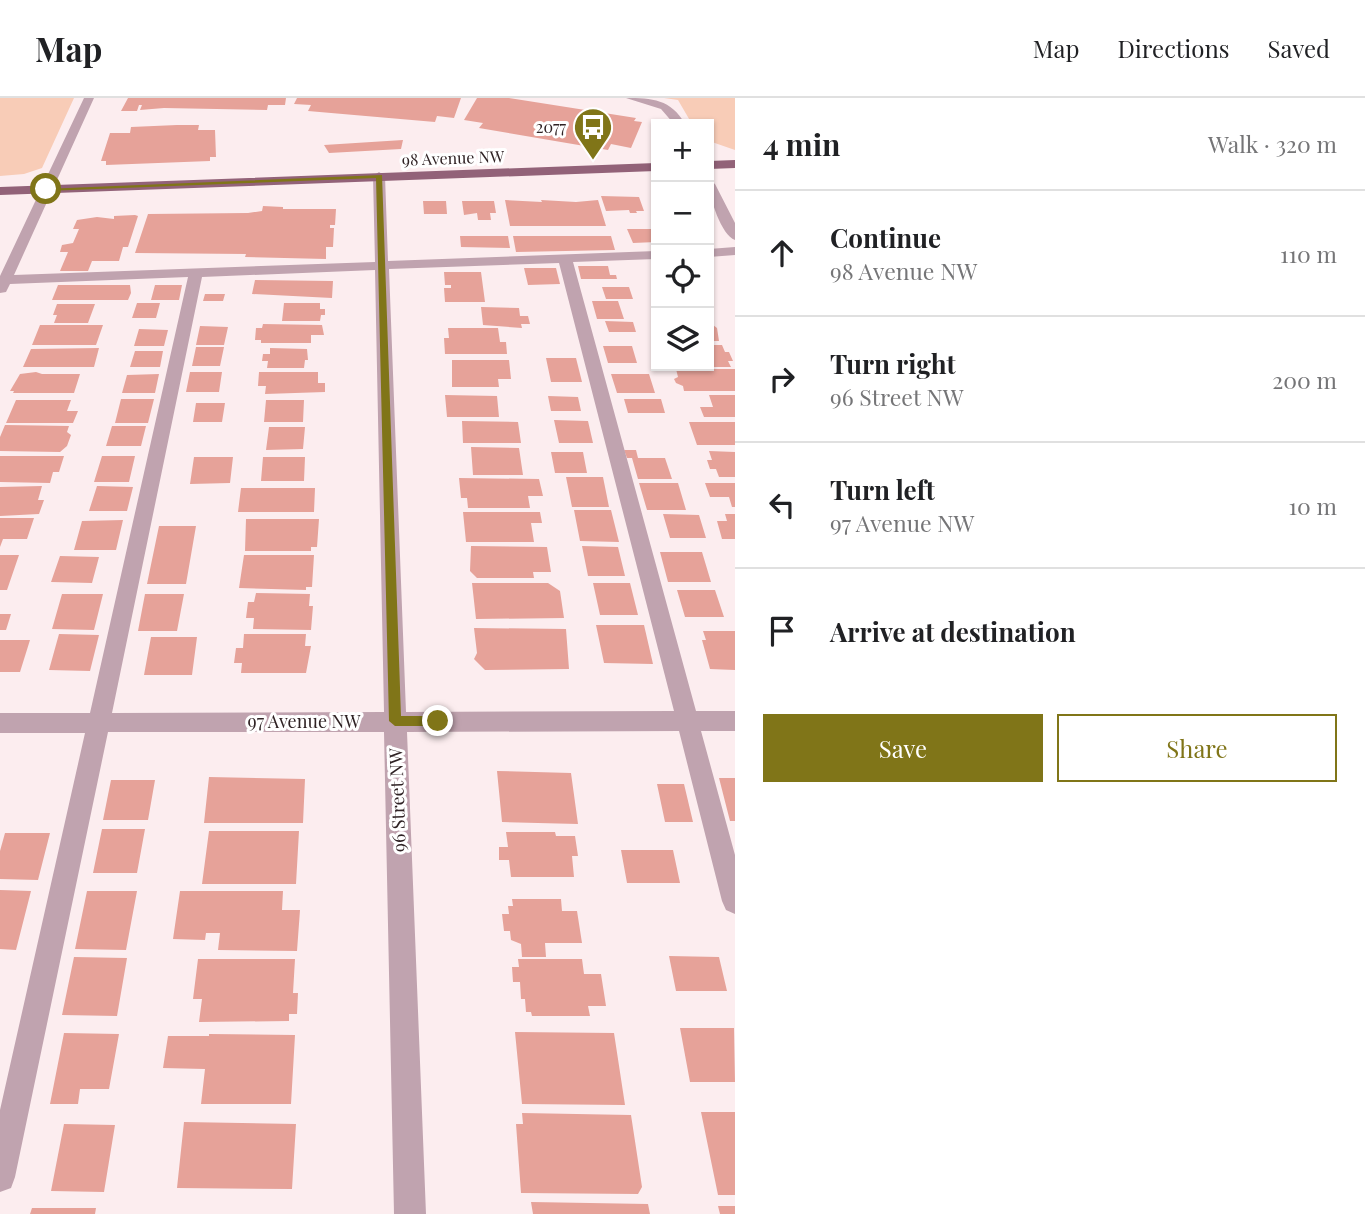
<!DOCTYPE html>
<meta charset="utf-8">
<style>
:root{--surface:#fff;--page:#f2f2f2;--text:#202124;--muted:#757577;--line:#e0e0e0;--accent:#807518}
body{margin:0;font-family:"Playfair Display",serif;background:var(--page);color:var(--text)}
.controls{position:absolute;right:21px;top:21px;display:grid;overflow:hidden;border-radius:0px;box-shadow:0 2px 5px #0004}
.controls button{width:63px;height:63px;display:grid;place-items:center;padding:0;border:0;border-bottom:2px solid var(--line);background:var(--surface);color:var(--text);font:35px sans-serif}
.stop{position:absolute;width:21px;height:21px;margin:-16px;border:5px solid #807518;border-radius:50%;background:#fff}
.stop.end{background:#807518;border-color:#fff;box-shadow:0 2px 7px #0008}
.list{margin:0;padding:0;list-style:none}
h2{display:flex;justify-content:space-between;align-items:center;height:91px;margin:0;padding:0 28px;font-size:30px}
h2 small{font-size:23px;font-weight:400;color:var(--muted)}
.list li{display:grid;grid-template-columns:46px 1fr auto;gap:21px;align-items:center;box-sizing:border-box;height:126px;padding:0 28px;border-top:2px solid var(--line)}
.list b{display:block;font-size:26px;white-space:nowrap}
.list p{margin:0;font-size:23px;white-space:nowrap;color:var(--muted)}
.list em{font-size:23px;font-style:normal;color:var(--muted)}
.actions{display:flex;gap:14px;padding:21px 28px}
.actions a{flex:1;padding:16px 0;border:2px solid var(--accent);border-radius:0px;text-align:center;font-size:24px;color:var(--accent)}
.actions .main{background:var(--accent);color:#fff}
.icon{flex:none;width:38px;height:38px;fill:none;stroke:currentColor;stroke-width:2;stroke-linecap:round;stroke-linejoin:round}
.map{position:relative;flex:none;width:735px;height:1116px;overflow:hidden}
header{display:flex;align-items:center;gap:42px;box-sizing:border-box;height:98px;padding:0 35px;background:var(--surface);border-bottom:2px solid var(--line)}
header strong{font-size:33px}
nav{display:flex;gap:38px;margin-inline-start:auto;font-size:24px}
main{display:flex}
aside{flex:1;background:var(--surface)}
.map>svg:first-child{display:block}
</style>
<header>
<strong>Map</strong>
<nav><a>Map</a><a>Directions</a><a>Saved</a></nav>
</header>
<main>
<div class="map">
<svg width="735" height="1116" viewBox="0 0 735 1116">
<rect width="100%" height="100%" fill="#fcedef"/>
<path fill="#f8ccb7" d="M0,0H74L42,70L24,76L0,78Z
M664,0H735V52L709,43V26H692L678,2Z"/>
<path fill="#e6a299" d="M128,0H286L285,7H268L267,12L164,10L140,12L142,7H139L137,13H121Z
M297,0H461L454,20L437,18L435,24L308,13L311,7L294,6Z
M477,0H509L636,20L634,23L642,24L631,50L611,46L608,52L479,30L483,25L464,22Z
M177,27H199L198,32H215L216,59H210V63L106,67V63H101L110,35H130L131,29Z
M403,42L401,51L329,55L324,47Z
M601,98L639,99L644,113H636L637,115H630L629,112L606,113Z
M505,102L542,104L541,102L576,104L598,102L606,128H510Z
M423,103H446L447,116H424Z
M462,103H494L496,115H490L491,122H478L477,115L464,117Z
M263,108L283,109V111H336L335,127H330V130H334L333,149H326V161L245,159L246,156L135,155L148,116L248,115L262,113Z
M135,117L138,118L128,149H123L119,163H92L88,173H60L68,154H60L62,147L73,145L79,131H73L77,122L97,119L114,121V118Z
M627,131H654L656,144L633,145Z
M460,138H508L510,150L461,149Z
M513,138H611L615,152L516,154Z
M578,168H608L610,177H616L617,181H581Z
M524,170H556L560,186L528,187Z
M444,174H481L485,204H445L444,190H451V187H445Z
M255,182L333,183L332,200L252,196Z
M58,187H130L131,195L128,202H52Z
M155,187H182L179,202H151Z
M602,189H629L633,201H606Z
M205,196H225L223,203H203Z
M592,203H618L624,221H597Z
M137,205H160L156,220H132Z
M284,205H320V211H325V217H321L320,223H282Z
M57,206H95L88,225H54L57,217H53Z
M481,209L519,210L520,218H528L530,226H521L522,230L483,227Z
M605,223L633,224L636,234H609Z
M709,224L717,230L719,243H709Z
M263,226L322,227L324,237H311V245H261V242H255L256,230H262Z
M40,227H103L96,247H32Z
M200,228L228,229L224,247H196Z
M448,230H498L500,244H506L507,256H445L444,240H449Z
M139,231L168,232L164,248H134Z
M709,247H722L725,254H729L733,263H728L731,269H709Z
M603,248H632L637,265H608Z
M196,249H224L220,268H192Z
M99,250L94,269H23L31,251Z
M270,250L307,251L308,262H305L304,270H267L268,263H262L263,256H270Z
M135,253H163L160,269H130Z
M546,260H576L582,284H551Z
M452,262H509L511,281H498L499,289H452Z
M676,271H735V293H684L683,288L676,285L674,281L678,279Z
M36,274L42,276H80L74,295H13L14,293H10L20,276Z
M190,274H222L219,294H186Z
M259,274H318V285H325V294L265,296L266,288H258Z
M159,276L155,295H122L127,277Z
M611,276H649L655,295H617Z
M445,297L497,298L499,319H447Z
M709,297H735V319H704L700,309H713Z
M548,298L578,299L581,313H551Z
M121,301H154L148,325H115Z
M624,301H661L665,315H628Z
M16,302H71L67,313H78L73,325H6Z
M266,302H304L303,324H264Z
M196,305H225L222,324H193Z
M554,322L588,323L593,345H559Z
M462,323L518,324L521,345H463Z
M689,324H735V347H697Z
M5,327L69,328L67,334L71,337L67,348L60,354L0,353V339Z
M112,328H146L141,348H106Z
M269,329H305L303,351L266,352Z
M471,349L519,350L523,377H473Z
M624,352H636L638,360H665L672,381H638L632,360H627Z
M709,353L735,354V379H719L716,371H710L707,362H712Z
M551,354H583L587,375H555Z
M0,358H64L59,374H53L50,385L0,384Z
M102,358H135L129,384H94Z
M194,359H233L230,385L190,386Z
M263,359H305L304,383H261Z
M566,379H603L609,409H572Z
M459,380L539,381L543,398H528L530,410H468L467,400H461Z
M639,385H678L686,412H647Z
M705,385H735V409H732L729,399H710Z
M42,388L38,402H44L39,416L0,418V389Z
M97,388L133,389L127,413H89Z
M241,390H315L314,414H238Z
M574,412H611L619,444L580,443Z
M463,414H540L542,425H531L534,444H466Z
M663,416L699,417L706,440H670Z
M725,416H735V441H722L717,423H727Z
M0,420H34L27,441H3L0,449Z
M246,421H319L317,449H311V453H245Z
M123,422L116,452H74L82,423Z
M159,428H196L186,486H147Z
M471,448L547,449L551,474H533L534,480H477L470,473Z
M582,448L618,449L625,478H588Z
M660,454H702L711,484H668Z
M0,457H19L7,492H0Z
M244,457H314L312,489H306V492L239,490Z
M60,458L99,459L92,485L51,484Z
M472,485H548L560,493L564,520L476,521Z
M593,485H630L638,517H600Z
M677,492H715L724,519H685Z
M256,495L310,496L309,508H313L311,532L253,531L254,520H246L248,504H254Z
M62,496H103L94,532L52,531Z
M145,496H184L177,533H138Z
M0,516H11L6,532H0Z
M596,527H644L653,566L604,565Z
M474,530L566,531L569,571L485,572L474,561L477,555Z
M703,533H735V572L710,571L702,542H706Z
M59,536L99,537L90,573L49,572Z
M244,536H306L305,548H311L306,575H241L242,565H234L236,550H243Z
M151,539H197L192,577H144Z
M0,542H30L20,574H0Z
M497,673L571,675L578,726L502,724Z
M209,679L305,681L303,725H204Z
M719,680H735V723H730Z
M111,682H155L148,722H103Z
M657,686H684L693,724H665Z
M102,731H145L137,775H93Z
M209,733H299L296,786H202Z
M506,734H555L556,738H575L578,758H572L574,779H511L509,762H499V749H508Z
M5,735H50L38,782L0,781V753Z
M621,752H673L680,785H627Z
M0,792L31,793L16,852L0,851Z
M87,793H137L126,852L75,851Z
M180,793H283L282,812H300L297,853L218,852L220,835H206L205,842L173,841Z
M512,801H561L562,813H577L582,845H545L546,859H522L521,846L511,842L510,833H504L502,816H509L508,808H513Z
M669,858L719,859L727,893H676Z
M74,859L127,860L117,918L62,917Z
M198,861H295L293,895H298L297,916H289V923L199,924L202,901H193Z
M518,861H582L584,876H601L606,908H588L590,918H532L531,914H526L525,901H521L520,884H513L512,869H519Z
M680,930H734L735,984H690Z
M515,934L614,935L625,1007L522,1006Z
M64,935L119,936L109,991H80L78,1006H50Z
M209,936L295,937L291,1006H201L205,971L163,970L168,938H209Z
M701,1014H735V1097H718Z
M522,1015L631,1017L642,1089L638,1096L521,1095L516,1026H523Z
M184,1024L296,1026L292,1091L177,1090Z
M64,1026L115,1027L104,1094L51,1093Z
M531,1104L648,1106L650,1116H533Z
M718,1108H735V1116H720Z
M32,1110H96L95,1116H30Z"/>
<g fill="none" stroke-linecap="round" stroke-linejoin="round">
<path fill="#c0a3af" fill-rule="evenodd" d="M84,0H94L14,177L375,164L373,78L379,74L385,78L388,163L656,153V161L573,164L696,613H735V633H701L735,757V816L726,812L722,803L679,633L407,634L426,1116H394L384,634H108L15,1079L11,1090L0,1094V1012L85,635H0V615H90L188,179L10,186L6,194L0,195V178ZM559,165L674,613L406,614L389,171ZM375,172L384,614L112,615L202,179Z
M626,0C652,0 671,1 685,26H674L661,11Z
M709,82L715,86L735,125V142C721,137 708,97 709,82Z
M735,149V157L709,159V151Z"/>
<path fill="#926278" fill-rule="evenodd" d="M735,62V70L709,71V63Z
M656,65V73L0,97V89Z"/>
</g>
<path fill="#807518" d="M382,77L401,618H438L444,623L438,628H395L389,623L376,80L46,93L43,91Z"/>
<defs>
<g id="bus-pin" transform="scale(2.0125)"><path d="M0 17L-7.5 6A9.5 9.5 0 1 1 7.5 6Z" fill="#807518" stroke="#fff"/><path d="M-5-6H5V4H4V6H2V4H-2V6H-4V4H-5ZM-3.5-4V0h7V-4ZM-3.5 1.2v1.5H-2V1.2ZM2 1.2v1.5H3.5V1.2Z" fill="#fff"/></g>
</defs>
<g fill-rule="evenodd">
<use href="#bus-pin" x="593" y="29"/>
</g>
<g text-anchor="middle" stroke-width="6" stroke-linejoin="round" paint-order="stroke">
<g font-size="16" fill="#2f2224" stroke="#fff" text-anchor="end">
<text x="566" y="35">2077</text>
</g>
<g font-size="16" fill="#2f2224" stroke="#fff">
<text transform="translate(453 60) rotate(-2)" y="6">98 Avenue NW</text>
</g>
<g font-size="18" fill="#2f2224" stroke="#fff">
<text x="304" y="630">97 Avenue NW</text>
<text transform="translate(398 702) rotate(-92)" y="6">96 Street NW</text>
</g>
</g>
</svg>
<div class="controls">
<button>+</button>
<button>−</button>
<button><svg class="icon" aria-label="locate" viewBox="0 0 24 24"><circle cx="12" cy="12" r="6"/><path d="M12 2v4M12 18v4M2 12h4M18 12h4"/></svg></button>
<button><svg class="icon" aria-label="layers" viewBox="0 0 24 24"><path d="M12 4l9 5-9 5-9-5zM3 14l9 5 9-5"/></svg></button>
</div>
<div class="stop" style="left:46px;top:91px"></div>
<div class="stop end" style="left:438px;top:623px"></div>
</div>
<aside>
<h2>4 min<small>Walk · 320 m</small></h2>
<ul class="list">
<li><svg class="icon" aria-label="ahead" viewBox="0 0 24 24"><path d="M12 20V5M6 11l6-6 6 6"/></svg><div><b>Continue</b><p>98 Avenue NW</p></div><em>110 m</em></li>
<li><svg class="icon" aria-label="right" viewBox="0 0 24 24"><path d="M7 20v-9h11M14 6l5 5-5 5"/></svg><div><b>Turn right</b><p>96 Street NW</p></div><em>200 m</em></li>
<li><svg class="icon" aria-label="left" viewBox="0 0 24 24"><path d="M17 20v-9H6M10 6l-5 5 5 5"/></svg><div><b>Turn left</b><p>97 Avenue NW</p></div><em>10 m</em></li>
<li><svg class="icon" aria-label="arrive" viewBox="0 0 24 24"><path d="M6 21V4h12l-3 4 3 4H6"/></svg><div><b>Arrive at destination</b></div></li>
</ul>
<div class="actions"><a class="main">Save</a><a>Share</a></div>
</aside>
</main>
